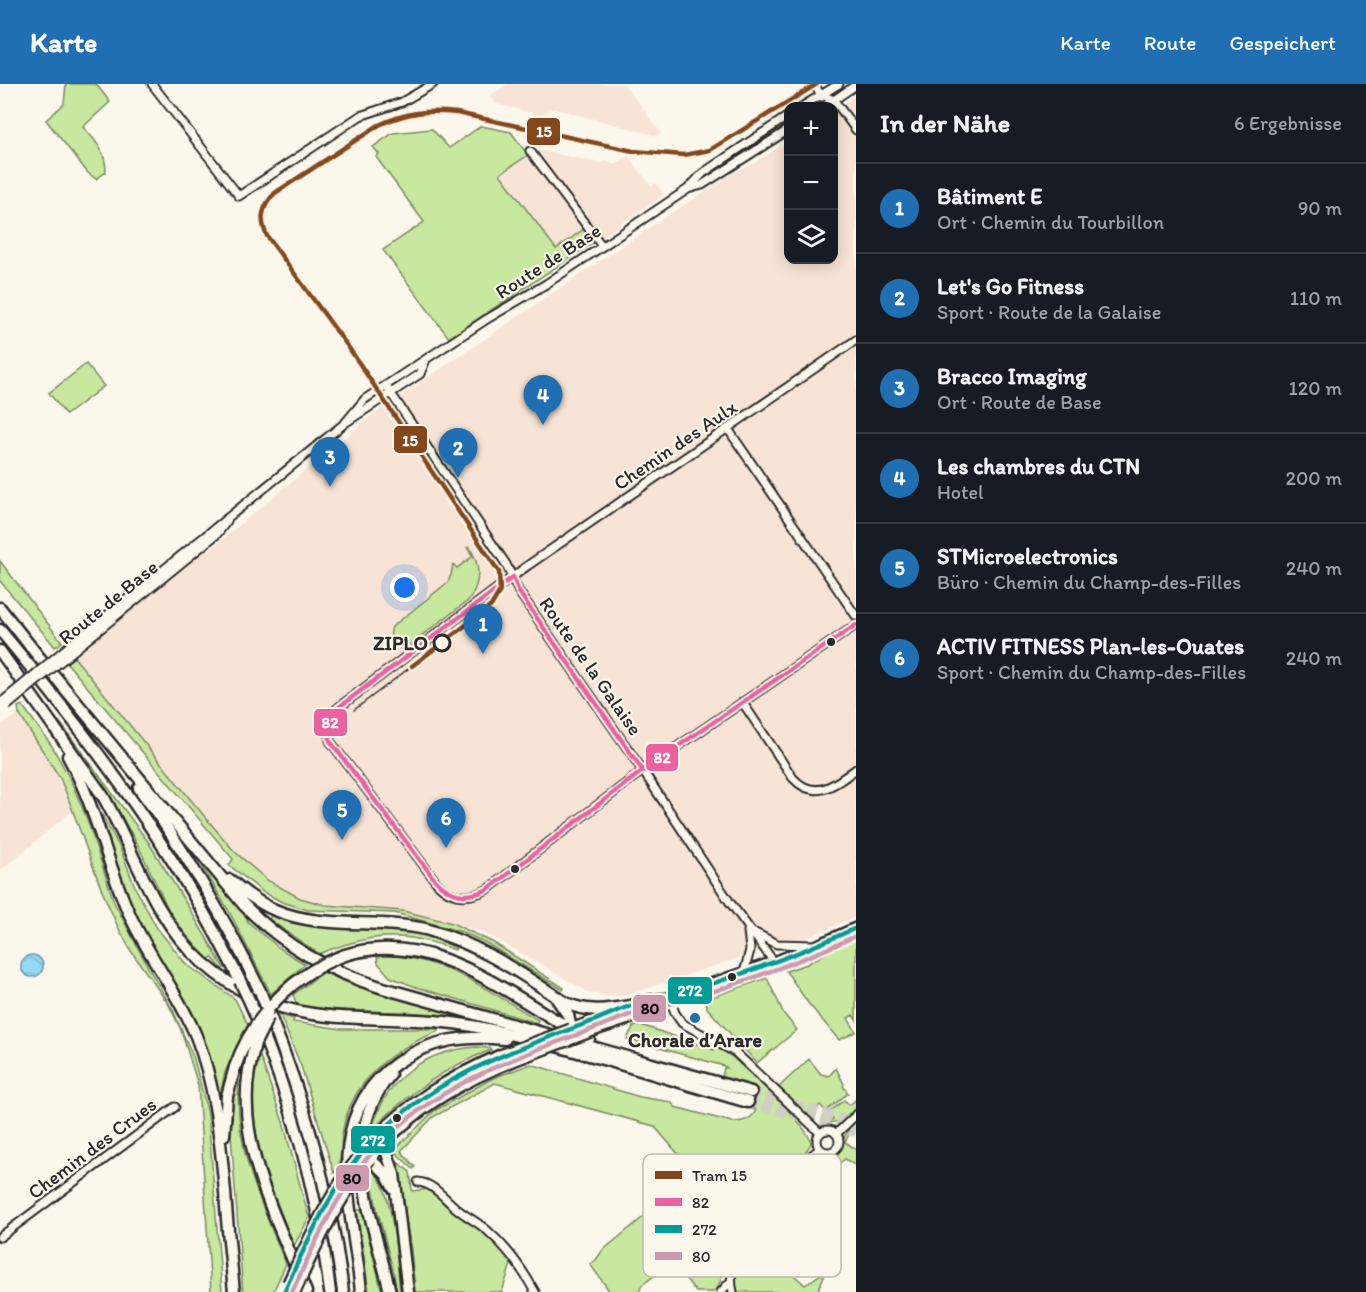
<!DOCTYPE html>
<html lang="de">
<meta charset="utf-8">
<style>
:root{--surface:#171b24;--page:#20242c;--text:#f1f3f6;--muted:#9ea1a6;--line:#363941;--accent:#1f6fb2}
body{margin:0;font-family:Itim,sans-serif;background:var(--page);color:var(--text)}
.controls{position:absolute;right:18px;top:18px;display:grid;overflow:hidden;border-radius:12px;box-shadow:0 3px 15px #0003}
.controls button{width:54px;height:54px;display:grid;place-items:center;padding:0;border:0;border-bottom:2px solid var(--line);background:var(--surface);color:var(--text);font:30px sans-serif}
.you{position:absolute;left:405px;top:504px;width:21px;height:21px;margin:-15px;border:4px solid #fff;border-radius:50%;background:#1a73e8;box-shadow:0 0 0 9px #1a73e833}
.badge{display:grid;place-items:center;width:39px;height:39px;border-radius:50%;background:var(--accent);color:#fff;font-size:20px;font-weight:700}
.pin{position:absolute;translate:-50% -50px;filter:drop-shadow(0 2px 3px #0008)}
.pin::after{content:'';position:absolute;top:32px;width:21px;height:18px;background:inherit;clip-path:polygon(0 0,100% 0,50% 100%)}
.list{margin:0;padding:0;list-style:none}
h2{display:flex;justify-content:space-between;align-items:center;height:78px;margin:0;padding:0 24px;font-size:26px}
h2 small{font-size:20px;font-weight:400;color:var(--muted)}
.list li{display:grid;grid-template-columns:39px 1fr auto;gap:18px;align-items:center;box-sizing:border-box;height:90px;padding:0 24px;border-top:2px solid var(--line)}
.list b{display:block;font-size:22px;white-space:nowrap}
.list p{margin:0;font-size:20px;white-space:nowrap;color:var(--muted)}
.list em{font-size:20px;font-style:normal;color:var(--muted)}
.icon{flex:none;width:33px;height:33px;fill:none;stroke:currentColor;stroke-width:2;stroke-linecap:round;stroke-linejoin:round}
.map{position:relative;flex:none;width:856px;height:1208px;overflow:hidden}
header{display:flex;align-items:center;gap:36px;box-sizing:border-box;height:84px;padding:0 30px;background:var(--accent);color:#fff}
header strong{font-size:28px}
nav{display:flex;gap:33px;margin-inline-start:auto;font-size:21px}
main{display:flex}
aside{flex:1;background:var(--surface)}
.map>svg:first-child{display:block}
</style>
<header>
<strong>Karte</strong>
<nav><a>Karte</a><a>Route</a><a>Gespeichert</a></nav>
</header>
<main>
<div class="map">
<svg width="856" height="1208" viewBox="0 0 856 1208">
<defs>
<pattern id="water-waves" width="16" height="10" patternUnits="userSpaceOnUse" patternTransform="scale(1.5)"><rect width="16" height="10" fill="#95d9f7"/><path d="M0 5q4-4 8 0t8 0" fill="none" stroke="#81bad4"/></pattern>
</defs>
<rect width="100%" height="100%" fill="#fbf7ec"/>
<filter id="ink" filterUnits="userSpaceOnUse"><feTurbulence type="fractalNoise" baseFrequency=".0167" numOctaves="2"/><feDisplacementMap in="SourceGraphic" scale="12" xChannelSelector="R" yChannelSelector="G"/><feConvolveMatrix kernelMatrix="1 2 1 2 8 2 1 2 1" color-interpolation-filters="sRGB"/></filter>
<g filter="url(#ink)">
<path fill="#f7e4d6" d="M507,0H624L661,49L657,52L553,24L541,31L496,20L490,12Z
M856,8V833L796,858L741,873L628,911L606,912L589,909L504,859L481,848L452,839L403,827L339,823L311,818L267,796L235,768L205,733L74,573L171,492L218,459L372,331L661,136L735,88L753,80L788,57V176H834V27L852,14Z
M533,65L601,79L605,77L617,80L628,72L651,102L656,99L664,111L594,158L584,145L557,165L499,90L528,71L525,66Z
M19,630L60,694L73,726L0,787V642Z"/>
<path fill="#c8e79f" stroke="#7a8965" stroke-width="1.5" d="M66,0H96L110,18L83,43C96,57 106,67 106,88L96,95L88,89L46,36L64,20Z
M788,35V39L698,99L702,92Z
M481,42L511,48L528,71L500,90L556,165L584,145L594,158L449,254L383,166L424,138L376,73L379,70L373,63L393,49L432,45L449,64Z
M86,280L104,302L66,331L49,309Z
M469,463C481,481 481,497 469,516L402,566C394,560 388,554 392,543L448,498L451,491L453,480L457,484L473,472L467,464Z
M0,477L62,558L55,563L0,497Z
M74,573L205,733L235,768L267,796L300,814L325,821L403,827L452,839L494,859L564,904L563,906L486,859L462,848L395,829L308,826L282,818L263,808L229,781L233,775L67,579Z
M22,621L52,662L70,695L87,735L114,818L149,885L173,926L194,975L208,1030L222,1208H211L198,1001L181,946L169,921L131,867L118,843L102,807L67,711L60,694L19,630L18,623Z
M59,637L149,759L192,829L224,884L222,885L212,873L208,876L184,851L170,829L138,761L120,730Z
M101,731H102L120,764L136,805L157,844L186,880L235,915L248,941L225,988L221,1007L217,1006L212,983L195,936L138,838L116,783Z
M195,770L246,832L248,838L279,864L305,880L271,910L230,829Z
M272,831L312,841L406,846L423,850L456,864L455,866C406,846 367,850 319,870L269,835Z
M856,852V936L853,931L848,934L856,948L839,956L808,919L786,887L807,880Z
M392,871C452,878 488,907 538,936L537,939L416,903L390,893L378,879L377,873Z
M323,888L360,903L464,933V934C409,924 352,931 297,921L293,911Z
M767,894L784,930L797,946L757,979L707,924L706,915Z
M280,931L294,935L293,938L342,945H439V947C391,966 351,996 342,1050C340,1064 343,1077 334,1089L301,982Z
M641,941L714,966L716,962L728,969C743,984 812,1043 811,1060L806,1067L759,1115L742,1144L654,1042L495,999L433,1033L401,1067L415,1083L413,1085L395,1068V1065L434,1027L493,994L531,980L640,1013L671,1018L675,1023L732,1038C743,1038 751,1036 756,1026L748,1024L754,1002L722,993L724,984H727L724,982L627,955L633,943Z
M476,963L490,964L491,966C445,983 406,1011 372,1046C385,994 424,967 476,963Z
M258,966L283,1038L309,1134L294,1162C268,1096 241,1039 258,966Z
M809,975L821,990L829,992L836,984L844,1000L843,1002L848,1009L826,1027L820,1021L808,1032L779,1003Z
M237,997H239C233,1063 262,1121 286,1180L273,1208H243L231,1051L234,1006Z
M856,1015V1024C846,1032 840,1039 827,1039L833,1035L828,1029L844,1016L850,1021Z
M850,1043L852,1045L845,1058L856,1065V1082L845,1075C813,1099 778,1122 754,1155L805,1201L821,1190L824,1192L817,1208H738C736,1201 734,1192 736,1185C743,1149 777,1102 805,1080C815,1073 826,1073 836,1068Z
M399,1079L410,1088L412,1107L429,1105L442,1116L445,1121L489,1152L512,1177L502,1208H415L411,1166L397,1080Z
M370,1087L374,1088C394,1107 397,1179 400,1208H396L394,1190L376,1121Z
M659,1120L663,1126L666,1124L727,1180L718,1203L713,1208H696L673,1178L642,1201L639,1208H610L590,1180L596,1176L602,1167Z
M357,1126H362L382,1208H369Z"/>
<path fill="url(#water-waves)" stroke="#6b93a5" stroke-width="1.5" d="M21 882a11 11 0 1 1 22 0a11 11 0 1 1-22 0Z"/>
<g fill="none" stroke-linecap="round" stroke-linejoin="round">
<path stroke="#d1cec5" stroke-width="10" stroke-dasharray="10 5" stroke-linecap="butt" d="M751,1008L856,1039
M748,1018L856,1048"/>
<g stroke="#2b2b2b" stroke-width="11">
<path id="minor" d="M152,0L239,112L360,32L402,18L433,0
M814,0L822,13
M822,11L834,16L856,46
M803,22L839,0
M825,22L856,1
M530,67L602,162
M688,105L702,101L788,46
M856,256L527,482L339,623L333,629L329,639L330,657L437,799C452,815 469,815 488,805L646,684L856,541
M386,302L506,480L519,508L643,687L729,817L774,878
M345,339L365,315L487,235L546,200L688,105L703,89L788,32
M728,345L856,532
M74,558L345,339L420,290L425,278
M78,563L217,450L227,437
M743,619L793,694C815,718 836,700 856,685
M755,849L777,860L813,861
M744,889L750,866L748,847
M670,914L675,929L682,939L736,969L820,1049
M817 1057a11 11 0 1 1 22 0a11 11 0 1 1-22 0Z
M836,1050L856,1031
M418,1098C433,1099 445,1115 456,1124C466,1133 480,1139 490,1149C508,1165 523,1186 535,1208
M0,1153L175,1023
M721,1208L731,1197
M733,1208C721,1160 783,1090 820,1065"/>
</g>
<g stroke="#2b2b2b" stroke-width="14">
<path id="major" d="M601,944L653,927L668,916
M571,945L650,916L670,914L774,878L818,861L856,844
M374,1055C410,1017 452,992 500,971
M370,1075C414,1022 473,991 537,968"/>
</g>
<g stroke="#2b2b2b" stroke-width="15">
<path id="highway" d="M0,524L46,582
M0,546C91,655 178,770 240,897
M0,567L103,712C135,768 153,834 202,878C293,959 378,921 482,944C572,963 660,993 748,1018
M43,578L244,821C284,862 328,887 383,904L751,1008
M68,672C94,719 105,771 125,820C144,867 177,906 196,952C216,1002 220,1056 225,1108C227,1142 231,1175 234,1208
M139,704C186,768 226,836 260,907
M230,796C244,808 258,819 275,826C322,846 376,834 425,845C476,858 522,890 566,919C590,930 611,925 636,921
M345,871C437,843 513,916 589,955
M557,915L568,931L571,945
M250,918C290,1011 318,1108 330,1208
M268,927C305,1018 331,1111 343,1208
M249,986C236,1064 279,1138 306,1208
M224,1051L227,1012L235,983
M384,1060L394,1090L408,1208
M370,1075L386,1090L394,1105
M361,1208C354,1129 319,1034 397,979C431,955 465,951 505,955
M390,1208C374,1136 336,1056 390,991"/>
</g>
<use href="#minor" stroke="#fbf7ec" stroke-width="7"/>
<use href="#major" stroke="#fbf7ec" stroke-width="9"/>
<use href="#highway" stroke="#fbf7ec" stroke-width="10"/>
<path stroke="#2b2b2b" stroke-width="1.5" d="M354,626L412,582"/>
<g stroke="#2b2b2b" stroke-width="11" stroke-linecap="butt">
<path id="minor-bridge" d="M3,617L74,558
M7,622L78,563"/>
</g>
<g stroke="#2b2b2b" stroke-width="14" stroke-linecap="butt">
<path id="major-bridge" d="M537,968L601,944
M500,971L571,945
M288,1199C312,1148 335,1096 374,1055
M295,1208C316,1161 338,1116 370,1075"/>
</g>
<g stroke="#2b2b2b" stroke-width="15" stroke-linecap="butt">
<path id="highway-bridge" d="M240,897L250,918
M260,907L268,927
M567,957L571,945
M235,983C253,932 294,889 345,871
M249,986L255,959L268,933
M358,1074L370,1075"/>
</g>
<use href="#minor-bridge" stroke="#fbf7ec" stroke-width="7"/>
<use href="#major-bridge" stroke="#fbf7ec" stroke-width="9"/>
<use href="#highway-bridge" stroke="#fbf7ec" stroke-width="10"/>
<g stroke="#fbf7ec" stroke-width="9">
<path id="bus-1" d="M513,493L339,623C329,633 329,643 330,657L435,796C451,813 467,815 488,805L646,684L856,541
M513,493L519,508L643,687"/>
</g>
<g stroke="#fbf7ec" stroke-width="9">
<path id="bus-2" d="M284,1208C308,1156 331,1103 370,1059C427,997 506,969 582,941C605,933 627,921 651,916C662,913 674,912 686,908C744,890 801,869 856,844"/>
</g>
<g stroke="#fbf7ec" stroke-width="9">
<path id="bus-3" d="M292,1208C316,1157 338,1105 377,1063C433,1004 507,976 582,949C604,941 627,931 650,924C663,920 677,919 690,915C746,897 802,877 856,852"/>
</g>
<use href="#bus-1" stroke="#ec619f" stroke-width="4.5"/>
<use href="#bus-2" stroke="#009c98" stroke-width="4.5"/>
<use href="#bus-3" stroke="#cd99b1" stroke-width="4.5"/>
<g stroke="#fbf7ec" stroke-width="9">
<path id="tram-1" d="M412,582L491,522L500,507L499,488L349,264L267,152C259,135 262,122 275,109L379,41C407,28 426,26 457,29L633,67L684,71L710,66L817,0"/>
</g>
<use href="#tram-1" stroke="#84471c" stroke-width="4.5"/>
</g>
</g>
<g fill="#2b2b2b" stroke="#fbf7ec" stroke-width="2">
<circle cx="831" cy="558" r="5"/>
<circle cx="515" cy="785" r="5"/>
<circle cx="732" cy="893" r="5"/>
<circle cx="397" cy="1034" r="5"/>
</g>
<circle fill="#fbf7ec" stroke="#2b2b2b" stroke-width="3" cx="442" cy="559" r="8"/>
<circle fill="#1f6fb2" stroke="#fbf7ec" stroke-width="2" cx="695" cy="934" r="6"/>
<g text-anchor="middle" stroke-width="4.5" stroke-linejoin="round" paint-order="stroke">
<g font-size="20" fill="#2b2b2b" stroke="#fbf7ec">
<text transform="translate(548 177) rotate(-33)" y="7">Route de Base</text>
<text transform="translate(675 361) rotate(-34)" y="7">Chemin des Aulx</text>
<text transform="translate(108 518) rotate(-39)" y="7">Route de Base</text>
<text transform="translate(591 582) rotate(55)" y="7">Route de la Galaise</text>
<text transform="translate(92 1064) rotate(-37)" y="7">Chemin des Crues</text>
</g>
<g font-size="20" font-weight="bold" fill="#2b2b2b" stroke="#fbf7ec" text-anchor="end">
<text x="428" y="566">ZIPLO</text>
</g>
<g font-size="20" font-weight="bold" fill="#2b2b2b" stroke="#fbf7ec">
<text x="695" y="963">Chorale d’Arare</text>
</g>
</g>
<rect x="643" y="1070" width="198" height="123" rx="9" fill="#fbf7ec" stroke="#bdbab2" stroke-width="1.5"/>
<rect x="655" y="1087" width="27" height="8" fill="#84471c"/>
<rect x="655" y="1114" width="27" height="8" fill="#ec619f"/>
<rect x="655" y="1141" width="27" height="8" fill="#009c98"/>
<rect x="655" y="1168" width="27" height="8" fill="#cd99b1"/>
<g font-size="16" fill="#2b2b2b">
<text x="692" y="1097">Tram 15</text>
<text x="692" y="1124">82</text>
<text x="692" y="1151">272</text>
<text x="692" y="1178">80</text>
</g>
<g stroke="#fbf7ec" stroke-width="2">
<rect x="526" y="33" width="35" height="29" rx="6" fill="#84471c"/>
<rect x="393" y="341" width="35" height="29" rx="6" fill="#84471c"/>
<rect x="313" y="624" width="35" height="29" rx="6" fill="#ec619f"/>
<rect x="645" y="659" width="34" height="29" rx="6" fill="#ec619f"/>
<rect x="667" y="892" width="46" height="29" rx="6" fill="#009c98"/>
<rect x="632" y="910" width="35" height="29" rx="6" fill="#cd99b1"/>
<rect x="350" y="1041" width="46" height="29" rx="6" fill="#009c98"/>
<rect x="335" y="1080" width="35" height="28" rx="6" fill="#cd99b1"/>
</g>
<g font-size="16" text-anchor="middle" font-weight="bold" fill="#fff">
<text x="544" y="53">15</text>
<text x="410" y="362">15</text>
<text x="330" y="644">82</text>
<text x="662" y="679">82</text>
<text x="690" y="912">272</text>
<text x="373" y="1062">272</text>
</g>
<g font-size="16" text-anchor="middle" font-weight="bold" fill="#111">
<text x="650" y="930">80</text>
<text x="352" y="1100">80</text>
</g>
</svg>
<div class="controls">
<button>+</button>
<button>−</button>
<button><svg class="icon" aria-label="layers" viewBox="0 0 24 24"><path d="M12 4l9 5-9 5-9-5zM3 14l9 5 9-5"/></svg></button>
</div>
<div class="you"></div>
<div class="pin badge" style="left:483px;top:570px">1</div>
<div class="pin badge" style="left:458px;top:394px">2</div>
<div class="pin badge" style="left:330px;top:403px">3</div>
<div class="pin badge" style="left:543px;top:341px">4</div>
<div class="pin badge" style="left:342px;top:756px">5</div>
<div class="pin badge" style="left:446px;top:764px">6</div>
</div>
<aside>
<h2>In der Nähe<small>6 Ergebnisse</small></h2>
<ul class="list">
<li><span class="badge">1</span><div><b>Bâtiment E</b><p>Ort · Chemin du Tourbillon</p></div><em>90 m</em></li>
<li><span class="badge">2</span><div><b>Let's Go Fitness</b><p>Sport · Route de la Galaise</p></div><em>110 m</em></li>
<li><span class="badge">3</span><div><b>Bracco Imaging</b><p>Ort · Route de Base</p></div><em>120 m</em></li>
<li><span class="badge">4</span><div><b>Les chambres du CTN</b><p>Hotel</p></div><em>200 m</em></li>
<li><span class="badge">5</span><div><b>STMicroelectronics</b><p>Büro · Chemin du Champ-des-Filles</p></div><em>240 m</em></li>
<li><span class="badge">6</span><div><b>ACTIV FITNESS Plan-les-Ouates</b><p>Sport · Chemin du Champ-des-Filles</p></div><em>240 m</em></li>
</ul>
</aside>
</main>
